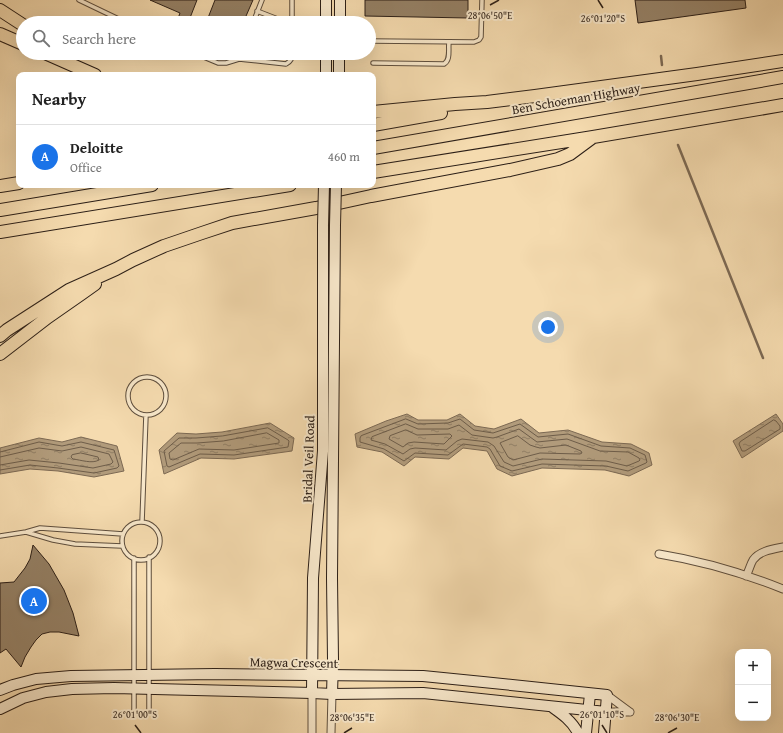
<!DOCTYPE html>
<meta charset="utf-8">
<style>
:root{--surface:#fff;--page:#f2f2f2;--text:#222;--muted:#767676;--line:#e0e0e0;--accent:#1a73e8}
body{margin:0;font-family:"Gentium Book Plus",serif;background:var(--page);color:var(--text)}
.controls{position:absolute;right:12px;bottom:12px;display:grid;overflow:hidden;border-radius:8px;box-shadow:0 4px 16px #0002}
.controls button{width:36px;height:36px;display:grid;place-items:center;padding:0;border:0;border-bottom:1px solid var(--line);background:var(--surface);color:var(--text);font:20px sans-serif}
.you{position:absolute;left:548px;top:327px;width:14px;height:14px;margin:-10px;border:3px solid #fff;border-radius:50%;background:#1a73e8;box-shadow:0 0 0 6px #1a73e833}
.badge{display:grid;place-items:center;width:26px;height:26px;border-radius:50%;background:var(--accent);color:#fff;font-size:13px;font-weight:700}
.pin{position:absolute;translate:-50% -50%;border:2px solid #fff;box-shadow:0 1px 4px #0006}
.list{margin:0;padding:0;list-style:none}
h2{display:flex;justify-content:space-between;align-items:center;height:52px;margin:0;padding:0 16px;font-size:17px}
h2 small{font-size:13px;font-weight:400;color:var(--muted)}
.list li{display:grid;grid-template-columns:26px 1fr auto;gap:12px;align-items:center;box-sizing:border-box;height:64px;padding:0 16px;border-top:1px solid var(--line)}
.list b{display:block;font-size:15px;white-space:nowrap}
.list p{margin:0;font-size:13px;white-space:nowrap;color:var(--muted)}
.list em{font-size:13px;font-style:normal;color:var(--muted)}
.icon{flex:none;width:22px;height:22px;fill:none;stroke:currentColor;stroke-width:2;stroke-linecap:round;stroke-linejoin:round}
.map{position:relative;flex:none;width:783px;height:733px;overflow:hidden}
.search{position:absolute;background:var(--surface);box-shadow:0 4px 16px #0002;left:16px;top:16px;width:360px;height:44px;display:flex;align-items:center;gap:10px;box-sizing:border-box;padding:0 14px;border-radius:22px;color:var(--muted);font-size:15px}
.panel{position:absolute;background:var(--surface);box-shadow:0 4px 16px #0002;left:16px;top:72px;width:360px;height:116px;border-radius:8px}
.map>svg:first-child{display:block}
</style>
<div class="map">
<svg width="783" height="733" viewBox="0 0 783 733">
<defs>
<pattern id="water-ripples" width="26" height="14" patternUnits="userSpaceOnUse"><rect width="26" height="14" fill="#b19b7b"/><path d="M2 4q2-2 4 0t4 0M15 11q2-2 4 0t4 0" fill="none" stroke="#907e64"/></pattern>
</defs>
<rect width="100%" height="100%" fill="#f5dbaf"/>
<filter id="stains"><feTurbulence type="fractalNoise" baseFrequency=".005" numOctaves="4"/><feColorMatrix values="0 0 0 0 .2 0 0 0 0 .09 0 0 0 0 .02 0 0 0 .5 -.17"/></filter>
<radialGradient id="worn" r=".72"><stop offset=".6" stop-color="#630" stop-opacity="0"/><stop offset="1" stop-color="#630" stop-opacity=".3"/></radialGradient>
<path fill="url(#water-ripples)" stroke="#7c6953" d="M407,414L418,420H447L460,414L475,426L494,429L521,419L539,433L568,430L602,442L631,444L649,453L652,465L629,476L605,470L542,468L512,476L497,469L487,451L463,448L449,459L415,457L404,466L382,452L357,447L355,434L386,421Z
M776,414L783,424V431L742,458L733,441Z
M270,423L294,438L292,451L234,459L201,458L164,474L159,450L177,433L196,434L222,432Z
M81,437L117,446L124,471L94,477L58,471L30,469L0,474V448L39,438L62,442Z"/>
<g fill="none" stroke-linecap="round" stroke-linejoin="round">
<path stroke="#6e5d49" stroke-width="1" d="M406,419L418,424L448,423L460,419L474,430L493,433L520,424L538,437L568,434L601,446L630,448L645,455L647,462L646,463L628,471L606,466L542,464L512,471L500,466L490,449L487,447L463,444L448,455L415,453L404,461L384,449L360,442V438L361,436Z
M774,420L776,421L780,426V429L745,451H742L739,444L740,442Z
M406,424L418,429H448L459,425L472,435L493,438L497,437L519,429L537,442L567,439L600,451L628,452L639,458L640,460L639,461L627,466L606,461L542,459L513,466L504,462L494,446L488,442L462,439L457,441L446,450L415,448L410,449L403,454L385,444L371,440L372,437Z
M268,428L288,440L289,441L288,447L234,455L200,454L169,467L167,466L164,451L179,438H196L222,436Z
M406,430L417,435L450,434L452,436L444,444L414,442L408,443L403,447L389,439L390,436Z
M267,433L279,440V443L234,450L199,449L173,460L170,459L169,453L181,443H197L223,441Z
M518,436L530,445L536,447L540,448L566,445L581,451L582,453L580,454L540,453L513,460L508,457L500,443L502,442Z
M0,452L39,442L62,446L81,442L114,450L119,466L117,468L94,473L58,468L30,465L0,470
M81,453L98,457L99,460C92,464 81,460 73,459L71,457L72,455Z
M0,457L39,448L62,451L81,447L109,454L113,462L111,464L93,468L59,463L29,460L0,465"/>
<path stroke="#7c6953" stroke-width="2.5" d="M661,56L662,65
M678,145L763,358"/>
</g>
<path fill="#958166" stroke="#2c1f17" d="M150,0H197L188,23H182L177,21L180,13Z
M215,0H253L243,23H206Z
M365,0H468V18L365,16Z
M635,0H745L746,8L638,23Z
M33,545L49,564L64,590L73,613L79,636L59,632H50L42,634L36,640L31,647L25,657L21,667L6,649L0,653V583L14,582L25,568L30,559Z"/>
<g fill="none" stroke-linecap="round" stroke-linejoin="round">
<g stroke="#5e4e3d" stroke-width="5.5">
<path id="lane" d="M79,0L127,23
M257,11L288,23
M253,23L262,0
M292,23V0
M371,41L474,42L479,40L481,37L482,0
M194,53L218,63H226L239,59L286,64C291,61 292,59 292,53
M373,63L444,64C451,60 448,49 449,42
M128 396a19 19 0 1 1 38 0a19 19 0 1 1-38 0Z
M142,522L146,415
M122 541a19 19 0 1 1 38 0a19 19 0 1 1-38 0Z
M26,532L53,540L75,544L122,546
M0,536L26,532L40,528L123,534
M134,712V558
M149,712V557"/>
</g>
<g stroke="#5e4e3d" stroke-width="9">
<path id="street" d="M659,554C702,561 743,573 783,589
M746,576C749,571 750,565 753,560C759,551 773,549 783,547
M607,695L630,712
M606,712H630
M312,733V693
M331,733L332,694"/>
</g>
<g stroke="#2c1f17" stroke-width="12">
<path id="secondary" d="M326,23V0
M340,23V0
M326,75V53
M339,75V53
M0,690L13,685L36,679L71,676L215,674L423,676L483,682L607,695L604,733
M312,693L313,578L323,451V225
M332,694L333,660L332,578L335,225
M552,707C562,714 572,721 578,733
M0,709L23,698L46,692L72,689L114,688L312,693L332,694L423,693L606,712
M586,733L590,694"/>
</g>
<g stroke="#2c1f17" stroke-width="14">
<path id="highway" d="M0,10L23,25
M0,34L23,44
M45,53L95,75
M373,112L455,104L487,102L535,96L697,74L783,61
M373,125L441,113
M373,148L783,77
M373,172L593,137L783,105
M0,186L19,183
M0,210L152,185
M0,232L290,185
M0,336L7,330L69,290L116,269L133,260L164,246L202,233L232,223L316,208L371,196L510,170L558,159L570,154L593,137
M0,354L48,317L81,294L95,284"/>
</g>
<use href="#lane" stroke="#f8e8cb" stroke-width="3.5"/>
<use href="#street" stroke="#f8e8cb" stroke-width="7"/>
<use href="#secondary" stroke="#f8e8cb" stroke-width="10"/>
<use href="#highway" stroke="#f5dbaf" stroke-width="12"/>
<g stroke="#2c1f17" stroke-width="12" stroke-linecap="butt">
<path id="secondary-bridge" d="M323,225L324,185
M335,225L336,185"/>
</g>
<use href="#secondary-bridge" stroke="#f8e8cb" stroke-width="10"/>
</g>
<path fill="none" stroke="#2c1f17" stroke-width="1.5" d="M598,0L603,8M490,5L499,0M135,725L141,733M602,725L607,733M344,733L352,728M668,733L677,728"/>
<g text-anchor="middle" stroke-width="4" stroke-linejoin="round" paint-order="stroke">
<g font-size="13" fill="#2c1f17" stroke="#f8e8cb">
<text transform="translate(576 98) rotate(-10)" y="5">Ben Schoeman Highway</text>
<text transform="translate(308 459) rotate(-88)" y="5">Bridal Veil Road</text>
<text transform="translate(294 662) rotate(1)" y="5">Magwa Crescent</text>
</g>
</g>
<g font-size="10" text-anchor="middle" fill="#2c1f17" stroke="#f8e8cb" stroke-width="4" stroke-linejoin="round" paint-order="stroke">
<text x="490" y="19">28°06'50"E</text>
<text x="603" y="22">26°01'20"S</text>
<text x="135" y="718">26°01'00"S</text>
<text x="602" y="718">26°01'10"S</text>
<text x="352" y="721">28°06'35"E</text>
<text x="677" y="721">28°06'30"E</text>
</g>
<rect width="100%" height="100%" filter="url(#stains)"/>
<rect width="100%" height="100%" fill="url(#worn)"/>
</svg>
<div class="controls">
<button>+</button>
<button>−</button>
</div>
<div class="you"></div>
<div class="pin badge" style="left:34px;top:601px">A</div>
<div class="search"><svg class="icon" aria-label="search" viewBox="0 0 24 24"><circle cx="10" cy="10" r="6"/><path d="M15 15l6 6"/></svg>Search here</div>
<section class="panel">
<h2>Nearby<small></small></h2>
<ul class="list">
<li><span class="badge">A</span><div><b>Deloitte</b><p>Office</p></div><em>460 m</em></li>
</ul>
</section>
</div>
